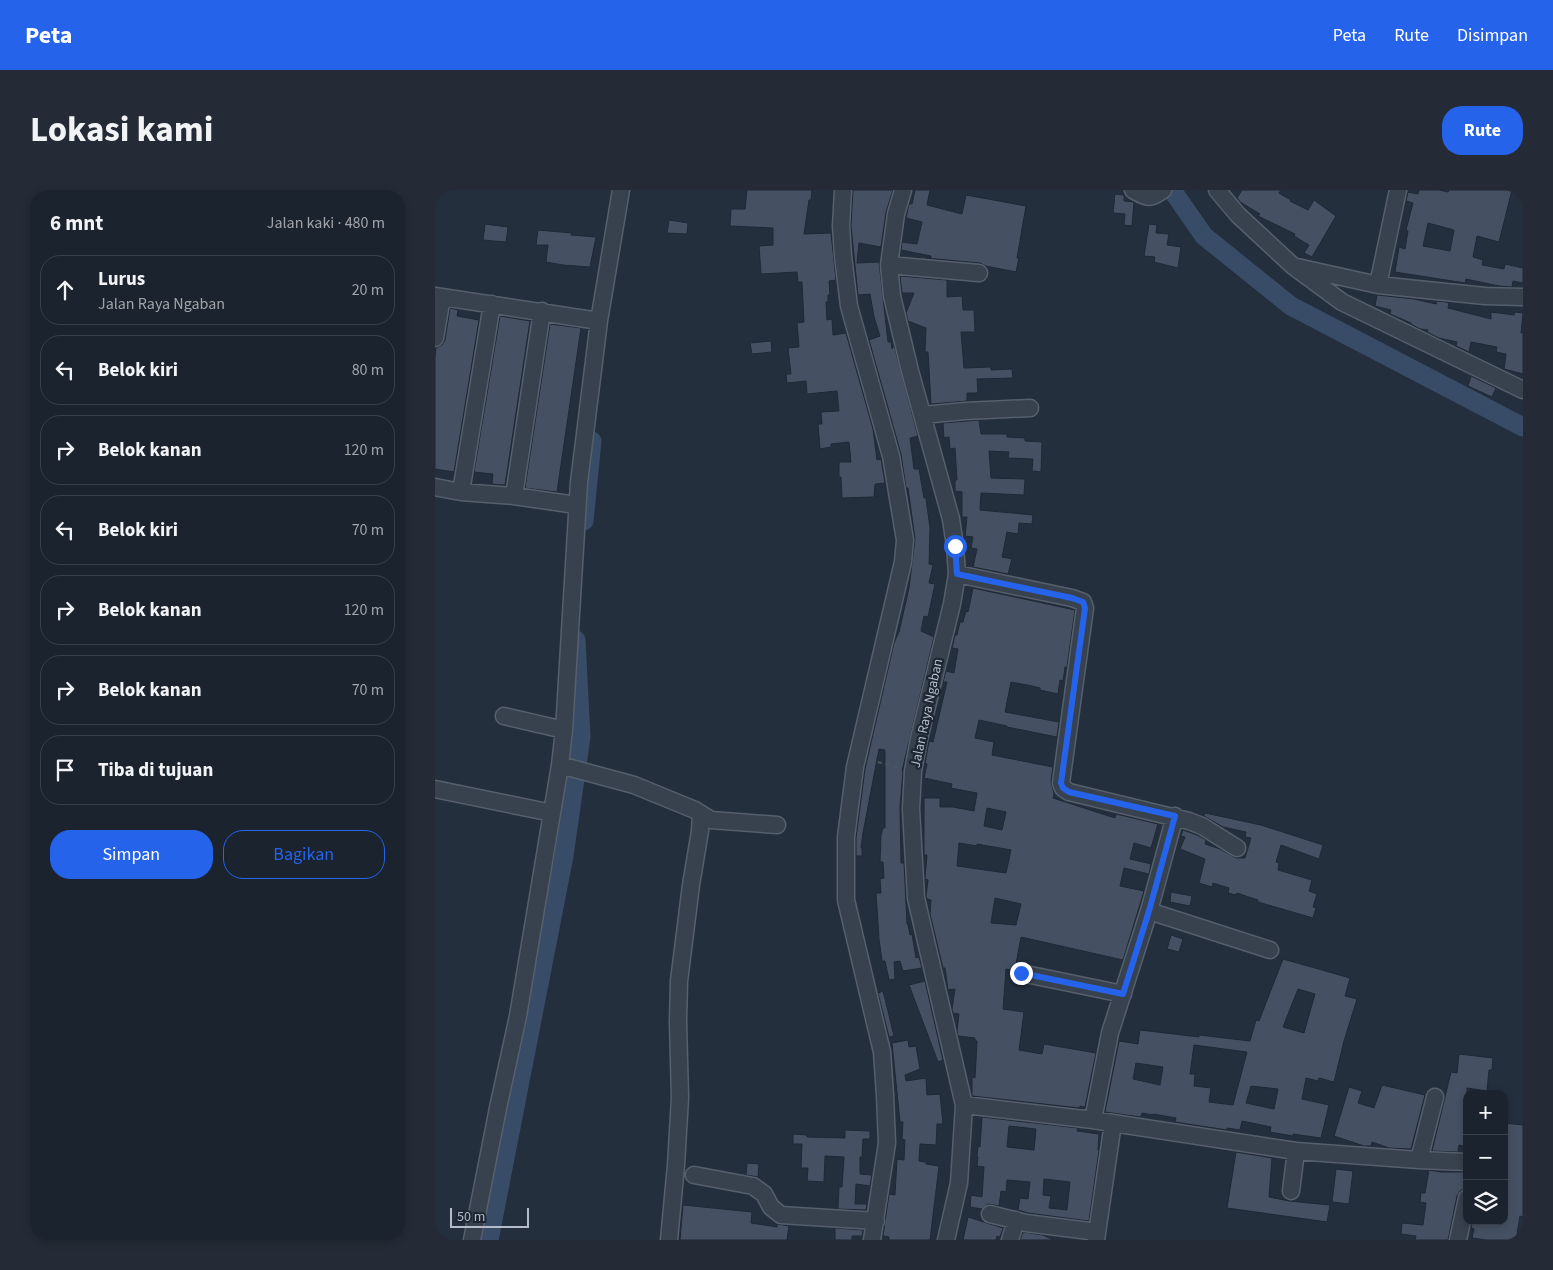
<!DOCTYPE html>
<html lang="id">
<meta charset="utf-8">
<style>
:root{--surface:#1b232e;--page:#242b36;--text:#f1f3f6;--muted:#a0a4aa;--line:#39404a;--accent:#2563eb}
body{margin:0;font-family:"Source Sans 3",sans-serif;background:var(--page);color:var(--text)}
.controls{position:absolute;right:15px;bottom:15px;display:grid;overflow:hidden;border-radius:10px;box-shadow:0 2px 8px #0003}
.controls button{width:45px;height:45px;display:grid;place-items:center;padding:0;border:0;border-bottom:1px solid var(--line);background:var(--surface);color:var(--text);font:25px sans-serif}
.scale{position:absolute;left:15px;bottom:12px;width:79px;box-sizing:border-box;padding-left:5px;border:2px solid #b4bcc9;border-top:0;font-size:14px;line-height:18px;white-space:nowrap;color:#b4bcc9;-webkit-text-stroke:4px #1d2633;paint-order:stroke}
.stop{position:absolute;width:15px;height:15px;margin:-11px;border:4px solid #2563eb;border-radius:50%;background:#fff}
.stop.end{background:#2563eb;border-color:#fff;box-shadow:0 1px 5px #0008}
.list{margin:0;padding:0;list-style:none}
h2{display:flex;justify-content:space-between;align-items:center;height:65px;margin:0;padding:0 20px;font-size:21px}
h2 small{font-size:16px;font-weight:400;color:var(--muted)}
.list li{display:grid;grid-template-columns:32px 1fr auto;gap:15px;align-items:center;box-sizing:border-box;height:70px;margin:0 10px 10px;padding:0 10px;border:1px solid var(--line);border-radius:20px}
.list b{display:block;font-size:19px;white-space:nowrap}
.list p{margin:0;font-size:16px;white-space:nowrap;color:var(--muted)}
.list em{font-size:16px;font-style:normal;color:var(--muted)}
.actions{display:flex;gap:10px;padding:15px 20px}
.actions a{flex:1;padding:11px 0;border:1px solid var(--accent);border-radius:20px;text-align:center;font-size:18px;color:var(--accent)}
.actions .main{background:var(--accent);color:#fff}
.icon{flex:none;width:28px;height:28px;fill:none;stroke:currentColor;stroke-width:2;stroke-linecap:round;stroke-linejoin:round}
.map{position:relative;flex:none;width:1088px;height:1050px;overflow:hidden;border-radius:20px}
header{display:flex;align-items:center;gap:30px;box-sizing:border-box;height:70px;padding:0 25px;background:var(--accent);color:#fff}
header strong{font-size:24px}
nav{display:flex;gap:28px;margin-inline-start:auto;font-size:18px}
.intro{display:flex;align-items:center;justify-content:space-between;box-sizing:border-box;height:120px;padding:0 30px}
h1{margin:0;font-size:35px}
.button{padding:12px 22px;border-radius:20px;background:var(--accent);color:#fff;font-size:18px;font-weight:700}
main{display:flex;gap:30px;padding:0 30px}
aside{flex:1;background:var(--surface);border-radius:20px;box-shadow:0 2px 8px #0003}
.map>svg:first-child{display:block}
</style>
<header>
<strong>Peta</strong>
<nav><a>Peta</a><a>Rute</a><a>Disimpan</a></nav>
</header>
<div class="intro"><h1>Lokasi kami</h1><a class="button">Rute</a></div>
<main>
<aside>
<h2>6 mnt<small>Jalan kaki · 480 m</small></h2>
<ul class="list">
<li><svg class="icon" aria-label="ahead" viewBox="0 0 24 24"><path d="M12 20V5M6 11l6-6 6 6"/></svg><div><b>Lurus</b><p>Jalan Raya Ngaban</p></div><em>20 m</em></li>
<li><svg class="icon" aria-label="left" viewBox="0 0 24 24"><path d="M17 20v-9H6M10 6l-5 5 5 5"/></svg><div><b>Belok kiri</b></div><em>80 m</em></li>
<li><svg class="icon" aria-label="right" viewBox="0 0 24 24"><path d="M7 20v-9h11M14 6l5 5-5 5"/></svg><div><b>Belok kanan</b></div><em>120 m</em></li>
<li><svg class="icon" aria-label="left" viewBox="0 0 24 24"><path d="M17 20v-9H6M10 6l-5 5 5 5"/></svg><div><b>Belok kiri</b></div><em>70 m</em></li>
<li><svg class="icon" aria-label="right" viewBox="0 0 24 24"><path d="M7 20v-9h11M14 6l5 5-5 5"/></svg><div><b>Belok kanan</b></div><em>120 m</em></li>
<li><svg class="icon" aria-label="right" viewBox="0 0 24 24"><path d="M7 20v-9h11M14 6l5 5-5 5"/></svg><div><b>Belok kanan</b></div><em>70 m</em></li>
<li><svg class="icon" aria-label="arrive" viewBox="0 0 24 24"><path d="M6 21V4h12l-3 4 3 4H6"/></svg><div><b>Tiba di tujuan</b></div></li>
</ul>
<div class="actions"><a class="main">Simpan</a><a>Bagikan</a></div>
</aside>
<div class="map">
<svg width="1088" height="1050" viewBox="0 0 1088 1050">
<rect width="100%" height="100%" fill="#242f3e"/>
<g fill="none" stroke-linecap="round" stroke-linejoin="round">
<path stroke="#394c67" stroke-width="19" d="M737,0L769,46L856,116L1088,237
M149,331L157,251
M54,1050L129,666L146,547L141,450"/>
</g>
<path fill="#455162" stroke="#1f2835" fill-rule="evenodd" d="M312,0H377L376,10H374L369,44L396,43L401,90L394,91L395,105H393V112H391L392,130L397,129L398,145L411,143L438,239L442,270L446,269L450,293L440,294L439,307L407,308L406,287H404V272H416L414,252L396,254V257L385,259L383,234H387L386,222L404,221L402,201L372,204L371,191L352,193L351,184H356L353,158L364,157L362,133L369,132L367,92H363L362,82L326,84L324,56L338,55V38L295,36L296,19H310Z
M418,0H458L451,22L446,57L424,53L422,73L444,72L453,152H456L457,159L459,155L483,246L475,248L479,279H484L489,308H491L495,338L494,374L498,375L494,393L500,394L493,427L489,426L486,441L499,447L467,581H468L465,617L466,673H469L472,734H473L475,745L477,744L481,768L484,767L487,778L468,781L465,771L459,772L460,789L454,790L450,771H447L444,749L441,703H446L445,689L449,688L448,672H445L446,645L448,638H450V560L444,559L428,643L426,658H427V666H421V648L430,579L459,453L464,442L474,398L480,349L473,298H471L466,264L434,150L445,146L439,127L435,104L423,105L416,36Z
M480,0H495L492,15L527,24L531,5L591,16L582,68H584L581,82L551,76L545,73L491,68H496V66L466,60L467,52L482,54L487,32L471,28L474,14H477Z
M807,0H846L844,3L856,10L855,11L873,20L879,10L901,26L877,67L869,63L874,55L859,46L860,44L823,26L825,24L805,12L802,8Z
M984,0H1004L1013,2L1014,0H1077L1064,52L1042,46L1038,67L1048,70L1047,75L1069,79L1070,74L1088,78V93L1078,91L1077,97L1064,96L1031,89L1030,93L960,82L964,57L970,59L973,41L971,40L978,13L971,11L973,2L983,4ZM993,33L1019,40L1015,61L988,56Z
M680,4L689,5V11L699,12L697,36L689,35L690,24L678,23Z
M234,30L253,33L252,44L232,43Z
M50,34L73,37L71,52L48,50Z
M714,34L722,35L721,43L734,44L732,55L746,57L743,78L719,72L720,67L709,66Z
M103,40L137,43L136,45L161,47L155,77L128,75L111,72L113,55H101Z
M465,86L512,90V107L527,106L528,120H539L540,142H526L529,178L556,177V180L577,179L578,188L542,189L543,203H532V211L496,214L493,162H490L491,138L473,131L471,123L479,103H467Z
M942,105L979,109L1001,114L1002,111L1010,112L1014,113L1013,118L1056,129V122L1079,125L1080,122L1088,123L1086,143H1088V184L1069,179L1071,164L1061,162L1062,157L1036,152L1034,162L1021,156L1022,152L1004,148L992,142L993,140L985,139L976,134V133L955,124L956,120L940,116Z
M15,118L23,120L22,126L44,130L19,282L0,279V167L1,158L7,155L10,150Z
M65,126L95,131L70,295L57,294L58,284L39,282Z
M115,134L146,138L122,302L90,298Z
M336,151L337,162L317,164L315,153Z
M1036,186L1061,198L1057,207L1033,196Z
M544,230L546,244H572V247L590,248V251L607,252L606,282L597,281L598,269L573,268L574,262L554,261L556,288L590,289L589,305L546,303L545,320L598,325L597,334L584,333L583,344L572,342L567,367L577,369L573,384L538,377L542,359L536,358L538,347L530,346L532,327H527V302L520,301V290H522L520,258L515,259L514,247L509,248L508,233Z
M538,398L640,420L632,477H630L628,491L625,490L623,504L605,500V498L597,496L576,492L570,522L624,532L622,547L572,537V536L544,530L540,548L559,552L557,565L618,577L616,592L619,603L618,608L680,628L681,624L723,634L716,658L699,653L695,669L716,674L714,684L689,678L685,696L709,701L688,770L586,747L581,774L577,780L571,779L568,819L589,822L584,860L607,864L609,854L661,863L650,917L645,916V918L537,906V887L540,888L542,851H540V848L523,846L522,841L524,824L518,823L517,819L520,799L513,800L510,778H508L495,724L496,710L492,709L491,707L493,690L490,689V688L492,665H489V608H505V617H518L539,621L542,603L516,598L517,594L489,588L492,574L490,573L494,551L498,552L512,492H508L511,481L519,483L523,459L517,458L520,445H522L525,432H528L531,421L533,422ZM552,618L571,622L567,640L549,636ZM524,653L542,656V654L576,660L571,683L522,676ZM560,708L586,714L581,735L556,733Z
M770,623L826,635L888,655L884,669L846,655L841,672L844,673L843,680L877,690L874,701L882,704L878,717L881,718L878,728L823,712V710L802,703L801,705L793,703L794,698L778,693L777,697L764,693L770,669L745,659L750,647L746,646L748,640L762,645L771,650L770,654L785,659L801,668H810L816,648L810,647L811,642L788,637L769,626Z
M736,702L757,706L755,716L735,712Z
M736,745L748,749L744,762L732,759Z
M848,769L915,788L910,806L922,809L909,851L899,892L884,888L883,891L871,888L867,909L894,915L886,948L858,944V946L835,942L836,937L807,931L805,940L792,938V940L740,932L741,928L718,924V925L707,923L706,927L670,922L684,851L703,854L705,840L764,847V845L815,851L821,830L824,831ZM863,799L880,804L869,843L848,837ZM759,855L812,862L798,915L774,912L776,898L759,896L760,884H755ZM701,873L728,877L725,895L698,889ZM816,896L843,899L839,919L811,913Z
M490,791L508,870L503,872L474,795Z
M448,801L453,821L459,846L454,847L443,803Z
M473,850L474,857L481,856L485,879L470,885L471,891L491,888L492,905L505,904L508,934H502L501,955L485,954L484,971L491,972V974L504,976L495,1050H454V1047L448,1046L454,1004L460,1005L462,969L469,970L470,950L467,949L468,932H465L457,853Z
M1024,864L1058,868L1057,880H1054L1052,901L1032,898V957L1024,955L1023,962L997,961L1016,882L1022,883Z
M947,895L990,905L976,959L954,958L937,952L936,956H929L899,946L914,897L927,901L923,913L939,918Z
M547,927L643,938L642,941L664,944L663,960H664L654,1031L593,1023L583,1020L585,1008L593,1009L595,992L572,990L571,1002L566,1001L564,1016L553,1014L547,1019L535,1017L536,1005L547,1007L549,977L542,976L543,967H542L543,956L545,957ZM574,936L601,939L599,960L572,957ZM609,989L635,992L632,1020L614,1018L616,1006L608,1005Z
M1069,933L1088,935V1027L1085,1026L1081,1050H1051L1037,1048L1039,1039L1036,1038L1037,1031H1069Z
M410,940L435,941V949H428L427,967H425V984L437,985L435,996L421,994L420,1014H432L431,1020L403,1019L404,997H407L409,967L390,966L389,992L372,991L373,978H366L367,954H358V944L372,945V947L410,948Z
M801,962L837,968L834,1007L854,1011L895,1015L892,1032L792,1018Z
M312,973L324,974L323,987L311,985Z
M901,979L918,981L914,1014L897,1012Z
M994,980L1006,982H1032L1030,998L1025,1001L1022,1006L1013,1050H980L981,1046L966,1044L967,1033L988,1035L991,1013L985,1012L986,1003H990Z
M248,1015L317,1022L316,1033L342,1037V1034L354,1036L352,1050H245Z
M533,1027L568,1038L565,1047L562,1046L561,1050H528Z
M400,1038L428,1040L427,1046H417V1050H400Z
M588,1042L608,1045L618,1050H585Z"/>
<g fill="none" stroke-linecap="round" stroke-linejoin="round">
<g stroke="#565f6c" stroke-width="19">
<path id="minor" d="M408,0L406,36L408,66L414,116L456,266L470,350L468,372L420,577L411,647V710L447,862L450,905L452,953L437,1050
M468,0L461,24L454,75L457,106L475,181L516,329L520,356L522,384L517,414L484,549L478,581L476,619L481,708L529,915L524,993L511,1050
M698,0C712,8 715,10 728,0
M782,0L803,25L858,76L907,112L1088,200
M454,75L544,83
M862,77L943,95L1050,106L1088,107
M943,95L963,0
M0,106L164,131
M0,148L7,107
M488,225L530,221L595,218
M0,297L26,302L79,306L141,315
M26,302L57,114
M79,306L107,121
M522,384L637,408L648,412L650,418L626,593L628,598L634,602L754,631L767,636L802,658
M69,526L129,540
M125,575L199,595L260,620L276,630L342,635
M0,599L117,623
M714,721L835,760
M586,783L688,804
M529,915L658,930L861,961L984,970L1032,972
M658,930L675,843L714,721L740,626
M984,970L1000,907
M259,985L318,996L329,1004L336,1017L346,1025L441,1031
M856,1001L861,961
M555,1024L591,1033L662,1042
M37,1050L63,918L83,826L125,575L129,540L144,292L164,131L186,0
M234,1050L241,975L245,908L243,832L244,791L256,695L265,641L266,624
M575,1050L581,1030
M661,1050L678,933
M1023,1050L1032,1008"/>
</g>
<path stroke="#44595c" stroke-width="2" stroke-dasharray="4 4" stroke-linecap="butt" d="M435,570L466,578"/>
<use href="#minor" stroke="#38414e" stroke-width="16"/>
</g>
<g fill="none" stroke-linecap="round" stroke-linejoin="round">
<path stroke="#2563eb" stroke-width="6" d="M520,356L522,384L637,408L648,412L650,418L626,593L628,598L634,602L740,626L714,721L688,804L586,783"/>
</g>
<g text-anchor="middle" stroke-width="4.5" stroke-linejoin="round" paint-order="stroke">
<g font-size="14" fill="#b4bcc9" stroke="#1d2633">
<text transform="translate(491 523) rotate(-78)" y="5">Jalan Raya Ngaban</text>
</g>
</g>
</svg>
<div class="controls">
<button>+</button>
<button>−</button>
<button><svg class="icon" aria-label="layers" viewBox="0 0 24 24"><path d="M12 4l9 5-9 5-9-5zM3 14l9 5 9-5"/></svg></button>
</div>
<div class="scale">50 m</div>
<div class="stop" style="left:520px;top:356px"></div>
<div class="stop end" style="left:586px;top:783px"></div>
</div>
</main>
